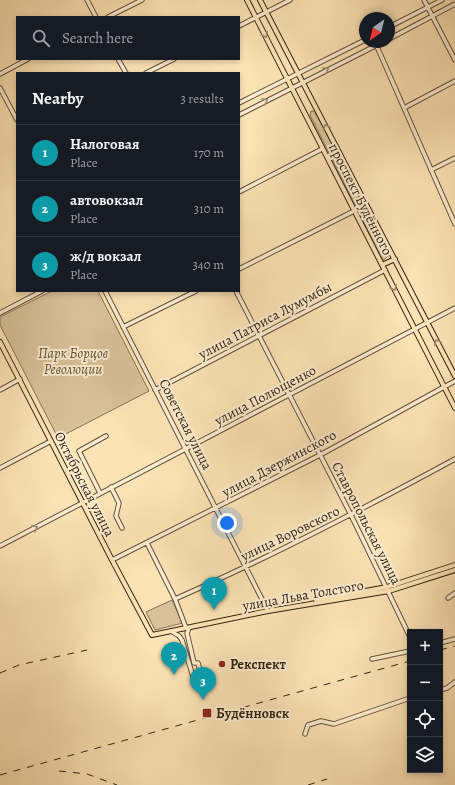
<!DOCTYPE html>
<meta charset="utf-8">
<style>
:root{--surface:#171b24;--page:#242831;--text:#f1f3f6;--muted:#9ea1a6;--line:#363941;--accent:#d93025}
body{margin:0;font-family:Alegreya,serif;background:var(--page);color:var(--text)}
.controls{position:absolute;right:12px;bottom:12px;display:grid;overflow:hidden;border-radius:0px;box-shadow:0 2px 6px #0003}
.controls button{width:36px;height:36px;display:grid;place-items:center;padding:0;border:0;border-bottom:1px solid var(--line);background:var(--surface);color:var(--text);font:20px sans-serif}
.compass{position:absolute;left:359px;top:12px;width:36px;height:36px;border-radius:50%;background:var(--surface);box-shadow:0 2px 6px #0003;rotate:215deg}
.you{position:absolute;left:227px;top:523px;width:14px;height:14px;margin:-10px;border:3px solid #fff;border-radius:50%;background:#1a73e8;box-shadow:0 0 0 6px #1a73e833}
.badge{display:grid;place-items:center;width:26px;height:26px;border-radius:50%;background:var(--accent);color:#fff;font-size:13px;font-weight:700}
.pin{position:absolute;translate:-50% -33px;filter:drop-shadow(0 1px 2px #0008)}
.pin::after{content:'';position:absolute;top:21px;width:14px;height:12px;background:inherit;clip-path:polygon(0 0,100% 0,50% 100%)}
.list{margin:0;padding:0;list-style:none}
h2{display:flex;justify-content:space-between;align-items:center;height:52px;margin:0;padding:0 16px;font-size:17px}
h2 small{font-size:13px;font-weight:400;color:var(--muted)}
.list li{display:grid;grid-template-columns:26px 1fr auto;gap:12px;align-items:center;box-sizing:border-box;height:56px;padding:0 16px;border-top:1px solid var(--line)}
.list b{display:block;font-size:15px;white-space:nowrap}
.list p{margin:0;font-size:13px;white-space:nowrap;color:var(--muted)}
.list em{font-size:13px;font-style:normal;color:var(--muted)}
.icon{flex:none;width:22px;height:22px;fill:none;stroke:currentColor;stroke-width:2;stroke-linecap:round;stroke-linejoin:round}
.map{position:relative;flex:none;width:455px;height:785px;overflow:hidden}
.search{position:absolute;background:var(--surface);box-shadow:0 2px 6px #0003;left:16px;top:16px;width:224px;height:44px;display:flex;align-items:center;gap:10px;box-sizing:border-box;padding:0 14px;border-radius:0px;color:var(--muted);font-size:15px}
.panel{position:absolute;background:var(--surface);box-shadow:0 2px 6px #0003;left:16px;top:72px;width:224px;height:220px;border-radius:0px}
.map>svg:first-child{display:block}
</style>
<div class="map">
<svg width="455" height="785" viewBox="0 0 455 785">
<rect width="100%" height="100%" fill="#fce3b6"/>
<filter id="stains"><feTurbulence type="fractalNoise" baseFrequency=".005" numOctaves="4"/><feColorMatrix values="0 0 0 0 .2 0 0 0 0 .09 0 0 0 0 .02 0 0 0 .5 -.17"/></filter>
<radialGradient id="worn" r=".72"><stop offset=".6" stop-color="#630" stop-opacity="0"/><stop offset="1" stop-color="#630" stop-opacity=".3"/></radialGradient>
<path fill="#d9c29a" stroke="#847254" d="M311,111H314L321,123L387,252L388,256L384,260L382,259L310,115Z
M52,291H98L149,391L58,438L0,325V317Z
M172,600L183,623L155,630L146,612Z"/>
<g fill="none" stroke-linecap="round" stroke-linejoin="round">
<g stroke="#625239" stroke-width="5.5">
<path id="minor" d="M87,0L96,17
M424,0L455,60
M108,17L142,0
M239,26L290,0
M389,27L442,0
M389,39L455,4
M375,42L455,224
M118,59L126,73
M146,73L174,59
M0,74L28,59
M0,88L17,120
M239,103L365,40
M404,108L455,81
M239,115L383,42
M431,170L455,158
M239,192L322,149
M239,269L354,211
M105,291L268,611
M236,291L351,515L410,637
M0,313L42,291
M123,327L196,291
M0,390L20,379
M155,390L385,270
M0,468L51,441
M111,487L119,503L116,516L122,528
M100,493L79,451L106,436
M147,543L175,599L186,628
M0,546L455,308
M112,560L320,455L455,381
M448,598L455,593
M175,599C271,557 363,509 455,459
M171,631L179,636L182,640L194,680L202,678L198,663H194L187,633L189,628
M440,643L455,639
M372,659L410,651
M440,690L447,688L455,682
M305,734L308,725L321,721L334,724L410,698"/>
</g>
<g stroke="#2f210f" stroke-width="6">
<path id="major" d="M247,0L455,408
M260,0L455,376
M382,265L395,259
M0,342L112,560L152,635L268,611L389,591L455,570
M316,600L387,587L455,565"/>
</g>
<use href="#minor" stroke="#fdedd0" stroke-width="3.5"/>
<use href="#major" stroke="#fce3b6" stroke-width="4"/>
<path stroke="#2f210f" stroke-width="1" stroke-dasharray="7 7" stroke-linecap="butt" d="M440,650L455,646
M0,673L19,665L87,650
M59,771L87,774L117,785
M0,775L410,661
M308,785L327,779"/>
</g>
<defs><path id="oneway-chevron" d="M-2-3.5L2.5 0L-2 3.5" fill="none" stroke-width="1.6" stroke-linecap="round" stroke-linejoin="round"/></defs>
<g stroke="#a08c6b">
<use href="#oneway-chevron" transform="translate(265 35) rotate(63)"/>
<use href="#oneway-chevron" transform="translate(326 127) rotate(-118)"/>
<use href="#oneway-chevron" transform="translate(394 288) rotate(63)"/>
<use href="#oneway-chevron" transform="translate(437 342) rotate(-118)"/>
</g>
<g stroke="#a09179">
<use href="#oneway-chevron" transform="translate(326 70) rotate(-27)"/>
<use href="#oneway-chevron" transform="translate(265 101) rotate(-27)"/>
<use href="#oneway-chevron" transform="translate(35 528) rotate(-28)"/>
</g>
<g fill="#8f2418" stroke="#fdedd0" stroke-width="1.5">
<circle cx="222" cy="664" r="4"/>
<rect x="202" y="708" width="10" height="10" rx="2"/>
</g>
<g text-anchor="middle" stroke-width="4" stroke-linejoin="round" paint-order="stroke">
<g font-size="14" fill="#2f210f" stroke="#fdedd0">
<text transform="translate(361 199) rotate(63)" y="5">проспект Будённого</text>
<text transform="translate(265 320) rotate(-28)" y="5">улица Патриса Лумумбы</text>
<text transform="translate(265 395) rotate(-28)" y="5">улица Полющенко</text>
<text transform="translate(186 424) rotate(63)" y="5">Советская улица</text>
<text transform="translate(279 463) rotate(-28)" y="5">улица Дзержинского</text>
<text transform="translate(85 484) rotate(63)" y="5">Октябрьская улица</text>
<text transform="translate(367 523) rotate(63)" y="5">Ставропольская улица</text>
<text transform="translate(290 533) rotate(-26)" y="5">улица Воровского</text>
<text transform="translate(303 595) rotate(-10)" y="5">улица Льва Толстого</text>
</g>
<g font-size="14" font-style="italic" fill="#625139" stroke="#fdedd0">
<text x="73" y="358">Парк Борцов<tspan x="73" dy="16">Революции</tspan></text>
</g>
<g font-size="14" font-weight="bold" fill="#2f210f" stroke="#fdedd0" text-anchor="start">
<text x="230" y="669">Рекспект</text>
<text x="216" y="718">Будённовск</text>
</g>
</g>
<rect width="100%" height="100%" filter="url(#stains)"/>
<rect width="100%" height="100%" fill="url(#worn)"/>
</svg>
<div class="controls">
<button>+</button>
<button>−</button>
<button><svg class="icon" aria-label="locate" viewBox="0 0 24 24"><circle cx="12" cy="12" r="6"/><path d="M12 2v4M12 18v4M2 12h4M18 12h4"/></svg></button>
<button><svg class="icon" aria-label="layers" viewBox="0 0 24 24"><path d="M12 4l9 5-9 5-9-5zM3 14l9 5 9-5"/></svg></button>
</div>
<svg class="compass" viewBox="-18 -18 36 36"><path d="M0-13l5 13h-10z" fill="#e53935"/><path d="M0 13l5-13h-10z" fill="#9ea1a6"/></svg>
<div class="you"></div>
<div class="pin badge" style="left:214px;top:610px;background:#0f9aa8">1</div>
<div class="pin badge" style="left:174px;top:675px;background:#0f9aa8">2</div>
<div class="pin badge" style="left:203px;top:700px;background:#0f9aa8">3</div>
<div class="search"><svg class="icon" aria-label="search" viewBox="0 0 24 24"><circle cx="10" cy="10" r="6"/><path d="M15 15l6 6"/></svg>Search here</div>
<section class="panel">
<h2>Nearby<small>3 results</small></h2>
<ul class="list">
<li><span class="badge" style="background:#0f9aa8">1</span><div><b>Налоговая</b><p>Place</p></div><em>170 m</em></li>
<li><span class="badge" style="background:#0f9aa8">2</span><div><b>автовокзал</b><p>Place</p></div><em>310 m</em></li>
<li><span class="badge" style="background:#0f9aa8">3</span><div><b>ж/д вокзал</b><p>Place</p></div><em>340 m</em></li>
</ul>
</section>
</div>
